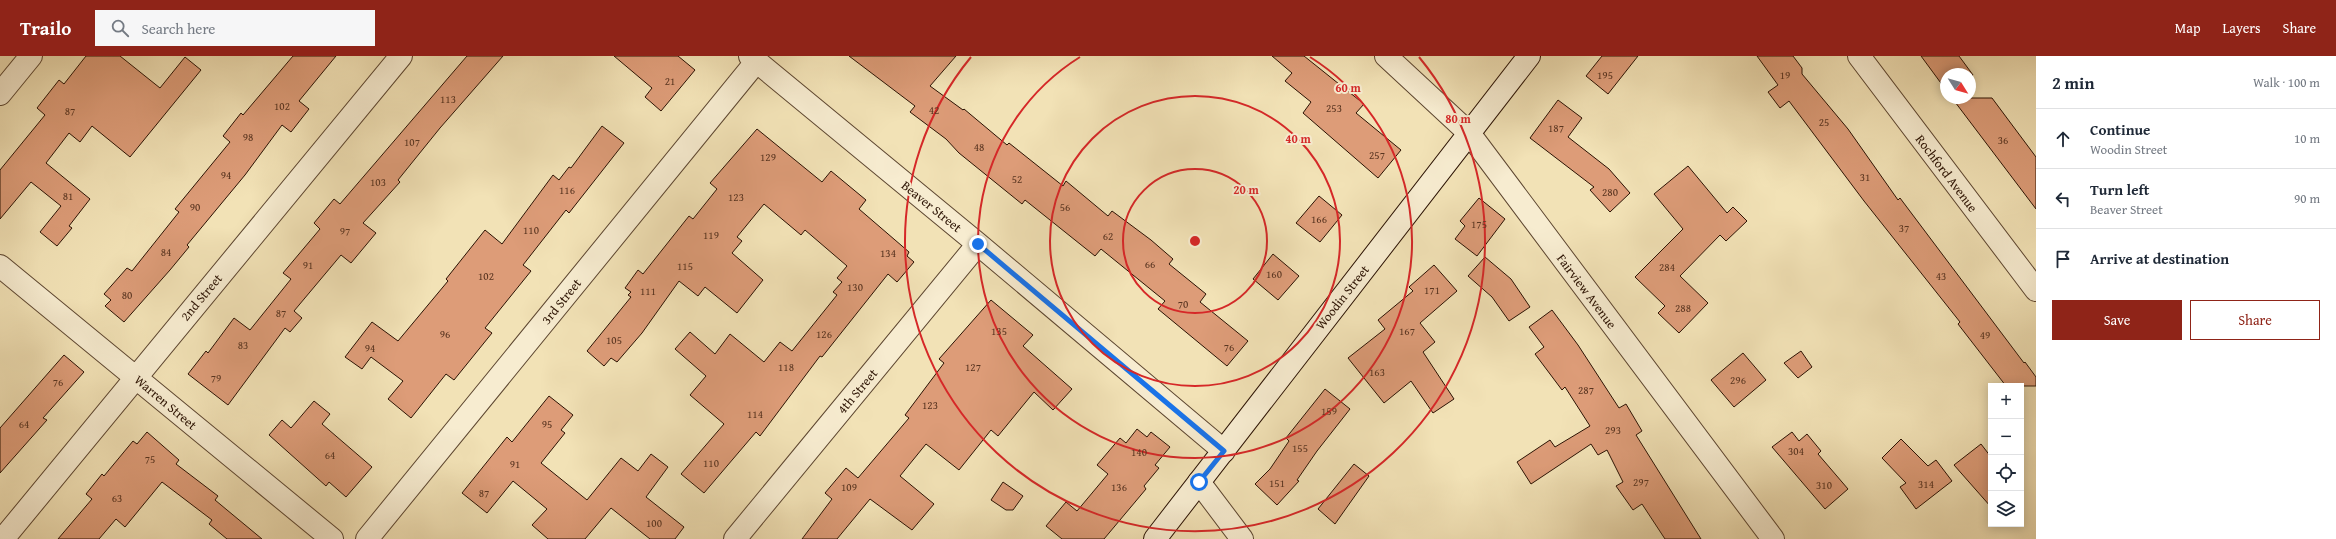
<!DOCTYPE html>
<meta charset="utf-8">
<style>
:root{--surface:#fff;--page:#f6f6f7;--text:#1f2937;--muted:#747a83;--line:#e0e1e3;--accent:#8f2418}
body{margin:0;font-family:"Gentium Book Plus",serif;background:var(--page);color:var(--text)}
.controls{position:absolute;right:12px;bottom:12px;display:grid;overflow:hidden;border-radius:0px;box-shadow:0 2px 10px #0003}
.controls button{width:36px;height:36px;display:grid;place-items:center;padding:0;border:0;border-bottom:1px solid var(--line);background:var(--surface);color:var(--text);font:20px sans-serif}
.compass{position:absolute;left:1940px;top:12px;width:36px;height:36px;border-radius:50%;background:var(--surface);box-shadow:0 2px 10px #0003;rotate:127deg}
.stop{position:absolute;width:12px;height:12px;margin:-9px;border:3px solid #1a73e8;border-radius:50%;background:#fff}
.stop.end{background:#1a73e8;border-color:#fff;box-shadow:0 1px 4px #0008}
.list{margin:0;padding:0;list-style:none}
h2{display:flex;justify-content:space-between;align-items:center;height:52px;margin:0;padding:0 16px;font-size:17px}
h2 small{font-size:13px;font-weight:400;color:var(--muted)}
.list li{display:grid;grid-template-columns:26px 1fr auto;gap:12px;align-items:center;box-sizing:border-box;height:60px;padding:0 16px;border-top:1px solid var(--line)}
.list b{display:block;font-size:15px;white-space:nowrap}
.list p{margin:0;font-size:13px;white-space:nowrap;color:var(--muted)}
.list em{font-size:13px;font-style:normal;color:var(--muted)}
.actions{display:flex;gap:8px;padding:12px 16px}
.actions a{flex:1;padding:9px 0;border:1px solid var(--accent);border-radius:0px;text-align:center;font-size:14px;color:var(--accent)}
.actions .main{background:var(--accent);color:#fff}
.icon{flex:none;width:22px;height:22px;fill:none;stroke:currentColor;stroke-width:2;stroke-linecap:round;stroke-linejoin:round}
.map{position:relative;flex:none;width:2036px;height:483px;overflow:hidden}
header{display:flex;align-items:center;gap:24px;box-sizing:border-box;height:56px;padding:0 20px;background:var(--accent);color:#fff}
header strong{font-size:19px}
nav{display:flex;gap:22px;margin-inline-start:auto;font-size:14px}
.search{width:280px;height:36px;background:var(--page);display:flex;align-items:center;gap:10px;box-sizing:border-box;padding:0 14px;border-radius:0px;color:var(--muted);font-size:15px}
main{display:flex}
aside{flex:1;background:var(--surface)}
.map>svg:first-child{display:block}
</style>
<header>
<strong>Trailo</strong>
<div class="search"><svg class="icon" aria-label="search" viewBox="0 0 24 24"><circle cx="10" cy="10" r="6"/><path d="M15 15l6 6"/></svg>Search here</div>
<nav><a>Map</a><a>Layers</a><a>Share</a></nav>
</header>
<main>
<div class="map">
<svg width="2036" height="483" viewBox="0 0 2036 483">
<rect width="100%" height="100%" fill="#f2e2b6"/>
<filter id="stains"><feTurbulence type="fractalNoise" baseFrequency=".005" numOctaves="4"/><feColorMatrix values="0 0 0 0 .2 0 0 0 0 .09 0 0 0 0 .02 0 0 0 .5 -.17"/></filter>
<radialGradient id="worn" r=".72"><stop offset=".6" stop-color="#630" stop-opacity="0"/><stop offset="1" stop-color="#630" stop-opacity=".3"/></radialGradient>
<path fill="#dd9c78" stroke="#2b1203" d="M86,0H120L160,32L185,1L201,14L130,101L92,70L80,86L69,77L46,107L90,143L69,170L72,172L57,190L40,176L61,150L31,126L0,163V114L45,59L37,52L59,24L64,28Z
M293,0H336L299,45L309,53L291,76L282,69L245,119L187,189L189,191L170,214L124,266L105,250L111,244L104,238L127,212L132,215L179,156L175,153L230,86L223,80L241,57L243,59Z
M467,0H503L440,72L398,124L400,126L363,167L376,177L351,207L341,199L294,255L302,262L290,276L285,272L228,349L188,318L206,295L208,297L234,262L250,274L291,223L283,217L320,173L314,167L334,143L340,148Z
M614,0H678L695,14L661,55L645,41L652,32Z
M849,0H956L930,30L963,54L964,53L1007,89L1009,87L1063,130L1066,125L1108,160L1112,155L1151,184L1173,203L1169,208L1206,238L1200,246L1248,285L1227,310L1158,253L1165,245L1101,193L1095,200L1025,144L1022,148L959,97L946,83L910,56L915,50Z
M1272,0H1304L1364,48L1356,57L1401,94L1378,122L1303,57L1311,46L1285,25L1292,17Z
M1602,0H1638L1608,38L1586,20Z
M1757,0H1793L1802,12V18L1848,73L1898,144L1900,142L2024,307L2025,306L2036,321V330H2006L1958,268L1960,266L1864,145L1789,45L1780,52L1768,36L1778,29Z
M1921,0H1959L1973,19L1970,21V18H1946V34Z
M1952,42H1992L2036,101V153Z
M1558,44L1582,62L1568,81L1609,113L1630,137L1610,156L1590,134L1594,131L1530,82Z
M602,70L624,87L569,157L566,154L523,209L531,215L485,272L492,277L454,324L446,318L411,362L388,343L403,325L371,301L362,313L345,301L372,266L398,285L448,225L446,223L485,174L502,188L553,119L559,124L569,111L571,112Z
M757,73L822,126L831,115L866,144L859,153L909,196L907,200L914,206L897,226L888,218L822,301L820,300L760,380L756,376L704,437L681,418L724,368L690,339L706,320L675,293L690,276L715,298L730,278L764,306L780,286L792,295L837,239L833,236L842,226L837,222L847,210L805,174L801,179L764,148L737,181L742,185L732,197L763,224L737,257L705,231L698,240L679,225L642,277L617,306L611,302L604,310L587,295L631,241L628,239L631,236L625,232L638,214L643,218L689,160L693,163L717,133L710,127Z
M1688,110L1727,157L1733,151L1747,165L1726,185L1720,179L1680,220L1708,247L1679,277L1658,257L1665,250L1635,221L1683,173L1654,138Z
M1319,140L1342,159L1320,186L1296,167Z
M1479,142L1505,163L1477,200L1455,183L1465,170L1460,165Z
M1273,198L1299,220L1278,244L1253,223Z
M1485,201L1511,223L1530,251L1509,265L1492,241L1468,220Z
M1434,209L1457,235L1420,267L1435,286L1423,296L1454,343L1433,357L1411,325L1384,347L1348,302L1385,273L1378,264L1413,235L1409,231Z
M991,244L1033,279L1023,290L1072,333L1053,354L1034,336L998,380L991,374L959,414L926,388L900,420L934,448L912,474L870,443L837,483H802L832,443L825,437L846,412L858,422L909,362L905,359L944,307L939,303Z
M1552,254L1578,289L1619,352L1626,348L1642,375L1636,379L1701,483H1665L1642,448L1633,454L1616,430L1623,426L1607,394L1598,399L1591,388L1531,428L1517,406L1550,384L1555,391L1590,370L1565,331L1562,334L1535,298L1544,291L1529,271Z
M1801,295L1812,311L1798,322L1784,307Z
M1743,297L1766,324L1734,351L1711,324Z
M64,299L84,316L43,362L47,364L0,417V372Z
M1325,333L1350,353L1317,395L1297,424L1299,425L1277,449L1255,428L1270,413L1289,385L1286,382Z
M549,340L573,359L561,374L565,377L541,407L587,444L621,402L638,415L651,398L668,411L646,441L684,471L675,483H650L611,452L585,483H548L532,469L547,453L513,425L487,457L462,437L507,381L512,386Z
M314,345L330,358L322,368L372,411L346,441L329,426L326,430L269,379L282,364L291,372Z
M1137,373L1147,381L1151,376L1170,391L1155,409L1159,412L1144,430L1146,433L1104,483H1062L1046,470L1066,446L1077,455L1108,418L1097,409L1120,382L1126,387Z
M147,376L179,404L176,408L218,440L215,444L262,483H227L209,468L212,464L162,426L125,471L116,463L99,483H58L92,443L86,438L102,418L104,420L133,385L137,388Z
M1792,376L1799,385L1807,378L1821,395L1818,398L1848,433L1825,453L1772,391Z
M1901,383L1928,410L1936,404L1952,425L1916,453L1900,431L1906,427L1882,402Z
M1981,388L1991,401V451L1954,409Z
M1354,408L1369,420L1335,468L1318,453Z
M1003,426L1023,440L1013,454H1006L991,444Z"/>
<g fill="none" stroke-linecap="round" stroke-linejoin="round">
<g stroke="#5d4630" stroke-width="24">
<path id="minor" d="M750,0L978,188L1224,395
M1859,0L2036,234
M0,38L31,0
M1469,77L1773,483
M0,210L332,483
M1199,426L1242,483
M3,483L401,0
M367,483L756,6
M735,483L978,188"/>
</g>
<g stroke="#5d4630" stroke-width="24">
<path id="tertiary" d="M1386,0L1469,77"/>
</g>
<g stroke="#2b1203" stroke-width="24">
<path id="secondary" d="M1155,483L1529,0"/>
</g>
<use href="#minor" stroke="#f7ecd0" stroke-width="22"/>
<use href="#tertiary" stroke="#f7ecd0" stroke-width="22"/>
<use href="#secondary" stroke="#f7ecd0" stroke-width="22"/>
</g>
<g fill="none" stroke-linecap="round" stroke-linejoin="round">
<path stroke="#1a73e8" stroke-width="5" d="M978,188L1224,395L1199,426"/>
</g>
<g fill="none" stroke="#d62828" stroke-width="2">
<circle cx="1195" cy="185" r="72"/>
<circle cx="1195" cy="185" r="145"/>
<path d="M1310 1A217 217 0 1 1 1080 1"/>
<path d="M1419 1A290 290 0 1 1 971 1"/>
</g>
<g text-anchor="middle" stroke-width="4" stroke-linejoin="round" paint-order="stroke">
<g font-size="11" fill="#583420">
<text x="1605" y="23">195</text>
<text x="1785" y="23">19</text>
<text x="670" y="29">21</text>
<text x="448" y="47">113</text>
<text x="282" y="54">102</text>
<text x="1334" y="56">253</text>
<text x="934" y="58">42</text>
<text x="70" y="59">87</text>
<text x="1824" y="70">25</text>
<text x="1556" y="76">187</text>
<text x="248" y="85">98</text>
<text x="2003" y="88">36</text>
<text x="412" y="90">107</text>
<text x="979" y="95">48</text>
<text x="1377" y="103">257</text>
<text x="768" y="105">129</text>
<text x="226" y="123">94</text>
<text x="1865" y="125">31</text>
<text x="1017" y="127">52</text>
<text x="378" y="130">103</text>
<text x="567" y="138">116</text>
<text x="1610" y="140">280</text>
<text x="68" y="144">81</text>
<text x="736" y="145">123</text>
<text x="195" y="155">90</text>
<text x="1065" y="155">56</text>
<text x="1319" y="167">166</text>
<text x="1479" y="172">175</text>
<text x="1904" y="176">37</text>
<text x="531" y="178">110</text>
<text x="345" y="179">97</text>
<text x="711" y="183">119</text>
<text x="1108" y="184">62</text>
<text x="166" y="200">84</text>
<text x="888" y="201">134</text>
<text x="1150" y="212">66</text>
<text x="308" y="213">91</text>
<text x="685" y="214">115</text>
<text x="1667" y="215">284</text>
<text x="1274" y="222">160</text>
<text x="486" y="224">102</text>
<text x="1941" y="224">43</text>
<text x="855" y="235">130</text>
<text x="1432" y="238">171</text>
<text x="648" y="239">111</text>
<text x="127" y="243">80</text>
<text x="1183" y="252">70</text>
<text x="1683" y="256">288</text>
<text x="281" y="261">87</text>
<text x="999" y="279">135</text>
<text x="1407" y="279">167</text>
<text x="445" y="282">96</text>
<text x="824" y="282">126</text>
<text x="1985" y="283">49</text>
<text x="614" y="288">105</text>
<text x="243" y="293">83</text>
<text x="1229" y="295">76</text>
<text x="370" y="296">94</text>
<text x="786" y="315">118</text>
<text x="973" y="315">127</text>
<text x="1377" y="320">163</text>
<text x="216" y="326">79</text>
<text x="1738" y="328">296</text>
<text x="58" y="330">76</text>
<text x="1586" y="338">287</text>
<text x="930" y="353">123</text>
<text x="1329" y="359">159</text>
<text x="755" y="362">114</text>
<text x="24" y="372">64</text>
<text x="547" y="372">95</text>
<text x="1613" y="378">293</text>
<text x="1300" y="396">155</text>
<text x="1796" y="399">304</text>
<text x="1139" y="400">140</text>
<text x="330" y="403">64</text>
<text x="150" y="407">75</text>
<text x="711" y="411">110</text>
<text x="515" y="412">91</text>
<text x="1641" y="430">297</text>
<text x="1277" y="431">151</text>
<text x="1926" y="432">314</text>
<text x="1824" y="433">310</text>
<text x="849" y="435">109</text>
<text x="1119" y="435">136</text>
<text x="484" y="441">87</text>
<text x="117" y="446">63</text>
<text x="654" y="471">100</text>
</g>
<g font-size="13" fill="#2b1203" stroke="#f7ecd0">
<text transform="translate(1947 117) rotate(53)" y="5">Rochford Avenue</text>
<text transform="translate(932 150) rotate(39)" y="5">Beaver Street</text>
<text transform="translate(1587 235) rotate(53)" y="5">Fairview Avenue</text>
<text transform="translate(201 241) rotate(-50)" y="5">2nd Street</text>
<text transform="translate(1342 241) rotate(-52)" y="5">Woodin Street</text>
<text transform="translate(561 245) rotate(-51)" y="5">3rd Street</text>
<text transform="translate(857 335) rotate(-50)" y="5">4th Street</text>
<text transform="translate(166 346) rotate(40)" y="5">Warren Street</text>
</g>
</g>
<circle cx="1195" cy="185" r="6" fill="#d62828" stroke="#f7ecd0" stroke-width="2"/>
<g font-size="12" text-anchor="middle" font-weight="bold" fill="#d62828" stroke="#f7ecd0" stroke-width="4" stroke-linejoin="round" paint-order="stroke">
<text x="1348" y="36">60 m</text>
<text x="1458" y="67">80 m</text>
<text x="1298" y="87">40 m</text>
<text x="1246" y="138">20 m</text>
</g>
<rect width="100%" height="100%" filter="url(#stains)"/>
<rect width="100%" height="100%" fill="url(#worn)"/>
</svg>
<div class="controls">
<button>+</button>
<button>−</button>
<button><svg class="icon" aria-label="locate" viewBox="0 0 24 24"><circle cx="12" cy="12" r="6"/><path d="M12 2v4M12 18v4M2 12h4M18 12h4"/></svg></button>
<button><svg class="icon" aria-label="layers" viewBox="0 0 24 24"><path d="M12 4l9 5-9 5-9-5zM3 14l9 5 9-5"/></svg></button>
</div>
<svg class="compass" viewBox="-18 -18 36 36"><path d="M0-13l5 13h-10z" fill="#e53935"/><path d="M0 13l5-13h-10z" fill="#747a83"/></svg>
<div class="stop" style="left:1199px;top:426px"></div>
<div class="stop end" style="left:978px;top:188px"></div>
</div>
<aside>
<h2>2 min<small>Walk · 100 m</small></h2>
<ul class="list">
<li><svg class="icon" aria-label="ahead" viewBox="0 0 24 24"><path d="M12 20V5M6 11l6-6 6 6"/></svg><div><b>Continue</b><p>Woodin Street</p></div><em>10 m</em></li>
<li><svg class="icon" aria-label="left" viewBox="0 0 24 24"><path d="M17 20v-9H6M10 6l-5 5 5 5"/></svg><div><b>Turn left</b><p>Beaver Street</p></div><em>90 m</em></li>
<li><svg class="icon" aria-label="arrive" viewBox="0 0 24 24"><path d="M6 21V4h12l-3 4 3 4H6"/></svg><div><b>Arrive at destination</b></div></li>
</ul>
<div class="actions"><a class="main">Save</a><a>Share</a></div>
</aside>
</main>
